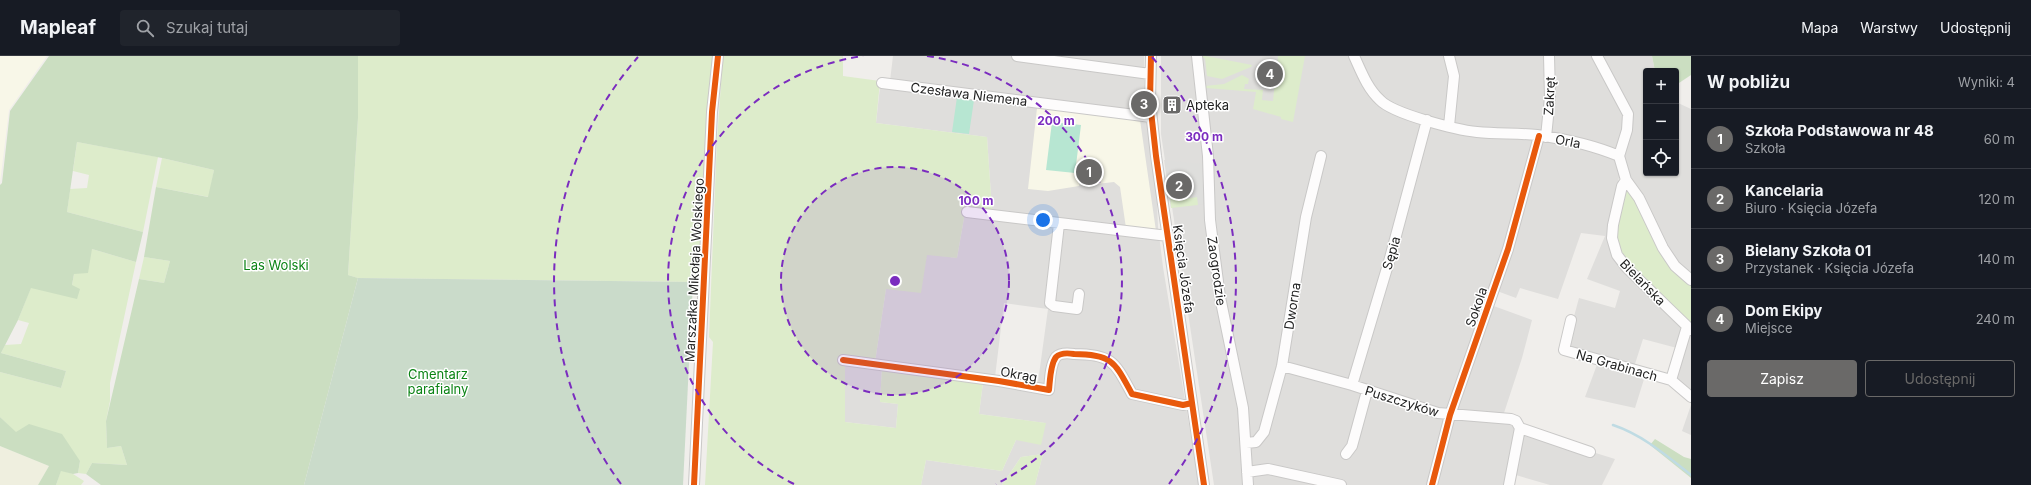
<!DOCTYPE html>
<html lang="pl">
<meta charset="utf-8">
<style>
:root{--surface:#171b24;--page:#20242c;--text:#f1f3f6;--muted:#9ea1a6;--line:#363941;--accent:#6a6968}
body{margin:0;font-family:Inter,sans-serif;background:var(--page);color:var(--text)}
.controls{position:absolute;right:12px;top:12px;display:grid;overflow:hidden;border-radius:4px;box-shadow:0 1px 3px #0004}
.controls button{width:36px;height:36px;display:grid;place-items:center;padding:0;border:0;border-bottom:1px solid var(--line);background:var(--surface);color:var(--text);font:20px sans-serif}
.you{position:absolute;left:1043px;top:164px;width:14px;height:14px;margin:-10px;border:3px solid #fff;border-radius:50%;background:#1a73e8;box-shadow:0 0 0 6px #1a73e833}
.badge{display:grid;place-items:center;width:26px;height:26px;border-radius:50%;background:var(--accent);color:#fff;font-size:13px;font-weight:700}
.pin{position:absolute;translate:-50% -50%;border:2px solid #fff;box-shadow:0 1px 4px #0006}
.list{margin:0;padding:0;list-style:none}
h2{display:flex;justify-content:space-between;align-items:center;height:52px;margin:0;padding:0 16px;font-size:17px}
h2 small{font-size:13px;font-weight:400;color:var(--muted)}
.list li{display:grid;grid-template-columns:26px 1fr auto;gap:12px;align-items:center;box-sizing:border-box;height:60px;padding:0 16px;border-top:1px solid var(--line)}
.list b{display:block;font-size:15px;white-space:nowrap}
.list p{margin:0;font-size:13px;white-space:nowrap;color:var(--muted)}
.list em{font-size:13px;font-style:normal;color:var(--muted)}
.actions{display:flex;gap:8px;padding:12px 16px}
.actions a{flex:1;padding:9px 0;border:1px solid var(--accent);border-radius:4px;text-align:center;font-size:14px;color:var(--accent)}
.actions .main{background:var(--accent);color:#fff}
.icon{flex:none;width:22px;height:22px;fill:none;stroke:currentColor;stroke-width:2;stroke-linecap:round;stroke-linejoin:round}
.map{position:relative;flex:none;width:1691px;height:429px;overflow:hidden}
header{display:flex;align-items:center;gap:24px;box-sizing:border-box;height:56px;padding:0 20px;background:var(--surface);border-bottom:1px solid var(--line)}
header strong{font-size:19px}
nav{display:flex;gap:22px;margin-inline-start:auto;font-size:14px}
.search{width:280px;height:36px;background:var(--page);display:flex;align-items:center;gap:10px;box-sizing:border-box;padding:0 14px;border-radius:4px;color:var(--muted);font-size:15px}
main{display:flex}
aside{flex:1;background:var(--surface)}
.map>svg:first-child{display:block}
</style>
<header>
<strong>Mapleaf</strong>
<div class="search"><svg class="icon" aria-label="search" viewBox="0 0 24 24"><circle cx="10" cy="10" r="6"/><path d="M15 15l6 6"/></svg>Szukaj tutaj</div>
<nav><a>Mapa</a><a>Warstwy</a><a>Udostępnij</a></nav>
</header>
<main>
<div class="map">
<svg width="1691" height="429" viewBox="0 0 1691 429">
<rect width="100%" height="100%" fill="#f0eeeb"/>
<path fill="#dfdedc" d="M893,0H1144V56L1148,67L1156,123L1158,171L1163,211L1199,429H1035L1043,398L1021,401L1002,429H921L926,404L1002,415L1016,384L1045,367L979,358L983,326L1049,332L1038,326L1048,253L1004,247L995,321L875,306L886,233L927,198L957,202L966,151L992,154L987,81L876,67L880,31L890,25Z
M1161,0H1652L1655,15H1646V117H1676V46L1691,53V221L1683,215L1663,183L1629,117L1619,121L1608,181L1684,270L1677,292L1643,283L1634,311L1566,290L1579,242L1615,252L1620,235L1587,223L1605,180L1581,177L1558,243L1520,232L1516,242L1497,235L1491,249L1532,264L1522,302L1502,363L1515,372L1615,403L1602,429H1550L1509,417L1506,429H1214L1161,78Z
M1688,276L1691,278V339L1676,325L1675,318Z
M845,306L882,311L880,346L898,348L896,372L845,366Z
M1598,306L1645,320L1635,352L1585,341Z
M1691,349V379L1682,375Z"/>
<path fill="#f8f7e8" d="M0,0H47L9,54L0,127Z
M1039,51L1140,64L1156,175L1126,172L1120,131L1114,126L1097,128V123L1081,120L1079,130L1048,135L1028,133L1037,52Z"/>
<path fill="#dededc" d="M1164,104L1202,108L1205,148L1171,152Z"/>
<path fill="#efefdf" d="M0,390L49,410L38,429H0Z"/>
<path fill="#ddeccb" d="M358,0H713L709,33L700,222L693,226L358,222L348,219L358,62Z
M723,0H843V20L880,25L876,67L987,81L992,154L966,151L957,202L927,199L921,237L886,233L875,306L838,302L845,306V366L896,372L898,348L880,346L882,311L983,326L979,358L1046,367L1041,389L1016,384L1002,415L926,404L921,429H705L713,286L709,281L717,84Z
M1202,0H1206L1252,9L1251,11L1222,23L1207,20L1205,2H1202Z
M1278,0H1305L1293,66L1281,63V61L1253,53L1256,36L1206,32L1205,30L1224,28L1242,19L1249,23L1248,28H1245L1244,33L1263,34L1262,44L1273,45L1275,25H1279L1280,12L1277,11Z
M77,86L158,101L143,176L67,156L70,133L87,132L89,119L73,115Z
M162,102L214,114L209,141L156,131Z
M1625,133H1628L1691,228V271C1670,250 1614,206 1616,176C1617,161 1622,147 1625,133Z
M1170,140H1176L1178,144L1197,141L1198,149L1171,152Z
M92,193L136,206L110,327V345L106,365L107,392L121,390L127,409L92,407L86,418L78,417L80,405L16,377L0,361V316L61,332L66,315L1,297L5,289L21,288L29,267L18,264L31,231L72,229L74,218Z
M144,201L170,205L164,227L139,223Z
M1043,398L1035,429H1002L1021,401Z
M61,414L73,418L84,425L81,429H56Z"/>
<path fill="#cbdec1" d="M49,0H358V62L348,219L358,222L304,429H101L86,418L92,407L127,409L121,390L107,392L106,365L139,223L164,227L170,205L144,201L156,131L208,141L214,114L162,102L77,86L67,156L143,176L136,206L92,193L88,217L74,218L72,229L80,233L77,243L31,232L18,264L1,297L66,315L61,332L0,316V129L2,127L10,55Z
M1652,0H1691V19L1679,27L1676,35V15H1655Z
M0,361L16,376L29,368L62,378L80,405L78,417L73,418L61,415L56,429H38L49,410L0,390Z
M1655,383L1684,401L1691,403V422L1650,389Z"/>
<path fill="#cadbca" d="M358,222L693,226L683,429H304Z"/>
<path fill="#b7e6d2" d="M957,41L974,44L969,78L952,76Z
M1052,66L1081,69L1075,117L1046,114Z"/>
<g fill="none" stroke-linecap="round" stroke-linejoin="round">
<path stroke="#bfdbe3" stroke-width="2.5" d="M1613,369C1643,379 1667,400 1691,419"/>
<g stroke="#c9c8c7" stroke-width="12">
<path id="minor" d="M1017,0L1150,18
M1151,0L1150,46L1156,100L1204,429
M1197,0L1208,100L1210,164L1220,241L1243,352L1248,429
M1354,0C1361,15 1367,32 1380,44C1393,58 1457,74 1477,76C1497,78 1517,77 1537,79C1565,83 1593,89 1619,100
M1449,0L1454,20L1449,70
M1597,0L1628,58L1627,74L1619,100
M882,27L1151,61
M1546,81L1550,41L1549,0
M1619,100L1626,124L1639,142L1663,192L1675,210L1691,224
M1626,124L1622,130L1613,169L1612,182L1617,199L1627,212L1691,274
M967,156L1168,180
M1059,168L1050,247L1054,250L1077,253L1079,238
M1571,264L1564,294L1671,324L1691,341
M843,304L999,325L1049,334C1050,325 1050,309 1056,301C1060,297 1068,297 1074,298C1113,298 1115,307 1132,338L1183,349L1192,347
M1282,310L1352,329L1438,357L1511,363L1516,365L1520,372
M1671,324L1687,271
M1352,329L1390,202L1427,64
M1520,372L1590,396
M1246,387L1256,386L1264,376L1282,310L1306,161L1321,100
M1346,398L1352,390L1367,335
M1247,416L1268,413L1341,429
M694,429L712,56L718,0
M1432,429L1450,359L1508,193L1539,80
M1509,429L1520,372"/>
</g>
<use href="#minor" stroke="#fdfcfc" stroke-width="10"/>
<g stroke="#fff" stroke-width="8">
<path id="cycleway" d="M1151,0L1150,46L1156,100L1204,429
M843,304L999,325L1049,334C1050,325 1050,309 1056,301C1060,297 1068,297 1074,298C1113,298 1115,307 1132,338L1183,349L1192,347
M694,429L712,56L718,0
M1432,429L1450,359L1508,193L1539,80"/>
</g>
<use href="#cycleway" stroke="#e8590c" stroke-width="6"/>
</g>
<circle cx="895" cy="225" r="114" fill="#7b2cbf" fill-opacity=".12"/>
<g fill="none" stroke="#7b2cbf" stroke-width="2" stroke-dasharray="7 5">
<circle cx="895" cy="225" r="114"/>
<path d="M794 428A227 227 0 0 1 863 0M927 0A227 227 0 0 1 996 428"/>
<path d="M621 428A341 341 0 0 1 638 1M1152 1A341 341 0 0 1 1169 428"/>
</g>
<defs>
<g id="building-square" transform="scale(1)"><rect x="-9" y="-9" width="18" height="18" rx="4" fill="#6a6968" stroke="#fff"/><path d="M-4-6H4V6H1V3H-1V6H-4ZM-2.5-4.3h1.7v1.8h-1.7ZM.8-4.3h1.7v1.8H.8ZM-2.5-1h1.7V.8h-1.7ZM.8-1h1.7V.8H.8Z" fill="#fff"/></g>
</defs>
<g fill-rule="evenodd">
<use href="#building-square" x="1172" y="49"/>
</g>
<g text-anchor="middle" stroke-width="3" stroke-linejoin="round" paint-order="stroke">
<g font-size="13" fill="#222" stroke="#fff">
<text transform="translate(969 38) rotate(7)" y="5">Czesława Niemena</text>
<text transform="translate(1549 40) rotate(-87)" y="5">Zakręt</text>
<text transform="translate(1568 85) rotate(11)" y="5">Orla</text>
<text transform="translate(1391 197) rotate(-74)" y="5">Sępia</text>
<text transform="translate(1184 213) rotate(82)" y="5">Księcia Józefa</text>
<text transform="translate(694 214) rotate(-87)" y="5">Marszałka Mikołaja Wolskiego</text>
<text transform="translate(1217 215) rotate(82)" y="5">Zaogrodzie</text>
<text transform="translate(1643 226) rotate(46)" y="5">Bielańska</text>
<text transform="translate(1292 250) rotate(-81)" y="5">Dworna</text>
<text transform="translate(1476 251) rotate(-71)" y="5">Sokola</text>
<text transform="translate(1617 309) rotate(16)" y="5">Na Grabinach</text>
<text transform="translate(1019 318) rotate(10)" y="5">Okrąg</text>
<text transform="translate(1402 345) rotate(17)" y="5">Puszczyków</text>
</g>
<g font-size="13" fill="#222" stroke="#fff" text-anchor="start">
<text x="1186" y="54">Apteka</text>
</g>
<g font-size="13" fill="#0c8416" stroke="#fff">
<text x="276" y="214">Las Wolski</text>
<text x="438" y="323">Cmentarz<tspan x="438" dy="15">parafialny</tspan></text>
</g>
</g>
<circle cx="895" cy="225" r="6" fill="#7b2cbf" stroke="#fff" stroke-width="2"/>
<g font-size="12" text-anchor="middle" font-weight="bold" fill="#7b2cbf" stroke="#fff" stroke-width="3" stroke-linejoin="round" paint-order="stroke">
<text x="1056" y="69">200 m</text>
<text x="1204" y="85">300 m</text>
<text x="976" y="149">100 m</text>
</g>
</svg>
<div class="controls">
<button>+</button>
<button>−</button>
<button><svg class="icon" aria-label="locate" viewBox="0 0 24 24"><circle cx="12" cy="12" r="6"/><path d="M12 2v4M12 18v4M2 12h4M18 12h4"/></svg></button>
</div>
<div class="you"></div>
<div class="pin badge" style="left:1089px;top:116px">1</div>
<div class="pin badge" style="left:1179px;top:130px">2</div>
<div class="pin badge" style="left:1144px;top:48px">3</div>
<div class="pin badge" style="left:1270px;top:18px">4</div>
</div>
<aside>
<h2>W pobliżu<small>Wyniki: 4</small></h2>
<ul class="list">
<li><span class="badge">1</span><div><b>Szkoła Podstawowa nr 48</b><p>Szkoła</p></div><em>60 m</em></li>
<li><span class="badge">2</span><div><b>Kancelaria</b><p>Biuro · Księcia Józefa</p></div><em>120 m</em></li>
<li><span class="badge">3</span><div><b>Bielany Szkoła 01</b><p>Przystanek · Księcia Józefa</p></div><em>140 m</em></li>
<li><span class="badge">4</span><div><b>Dom Ekipy</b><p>Miejsce</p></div><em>240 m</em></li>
</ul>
<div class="actions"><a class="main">Zapisz</a><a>Udostępnij</a></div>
</aside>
</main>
